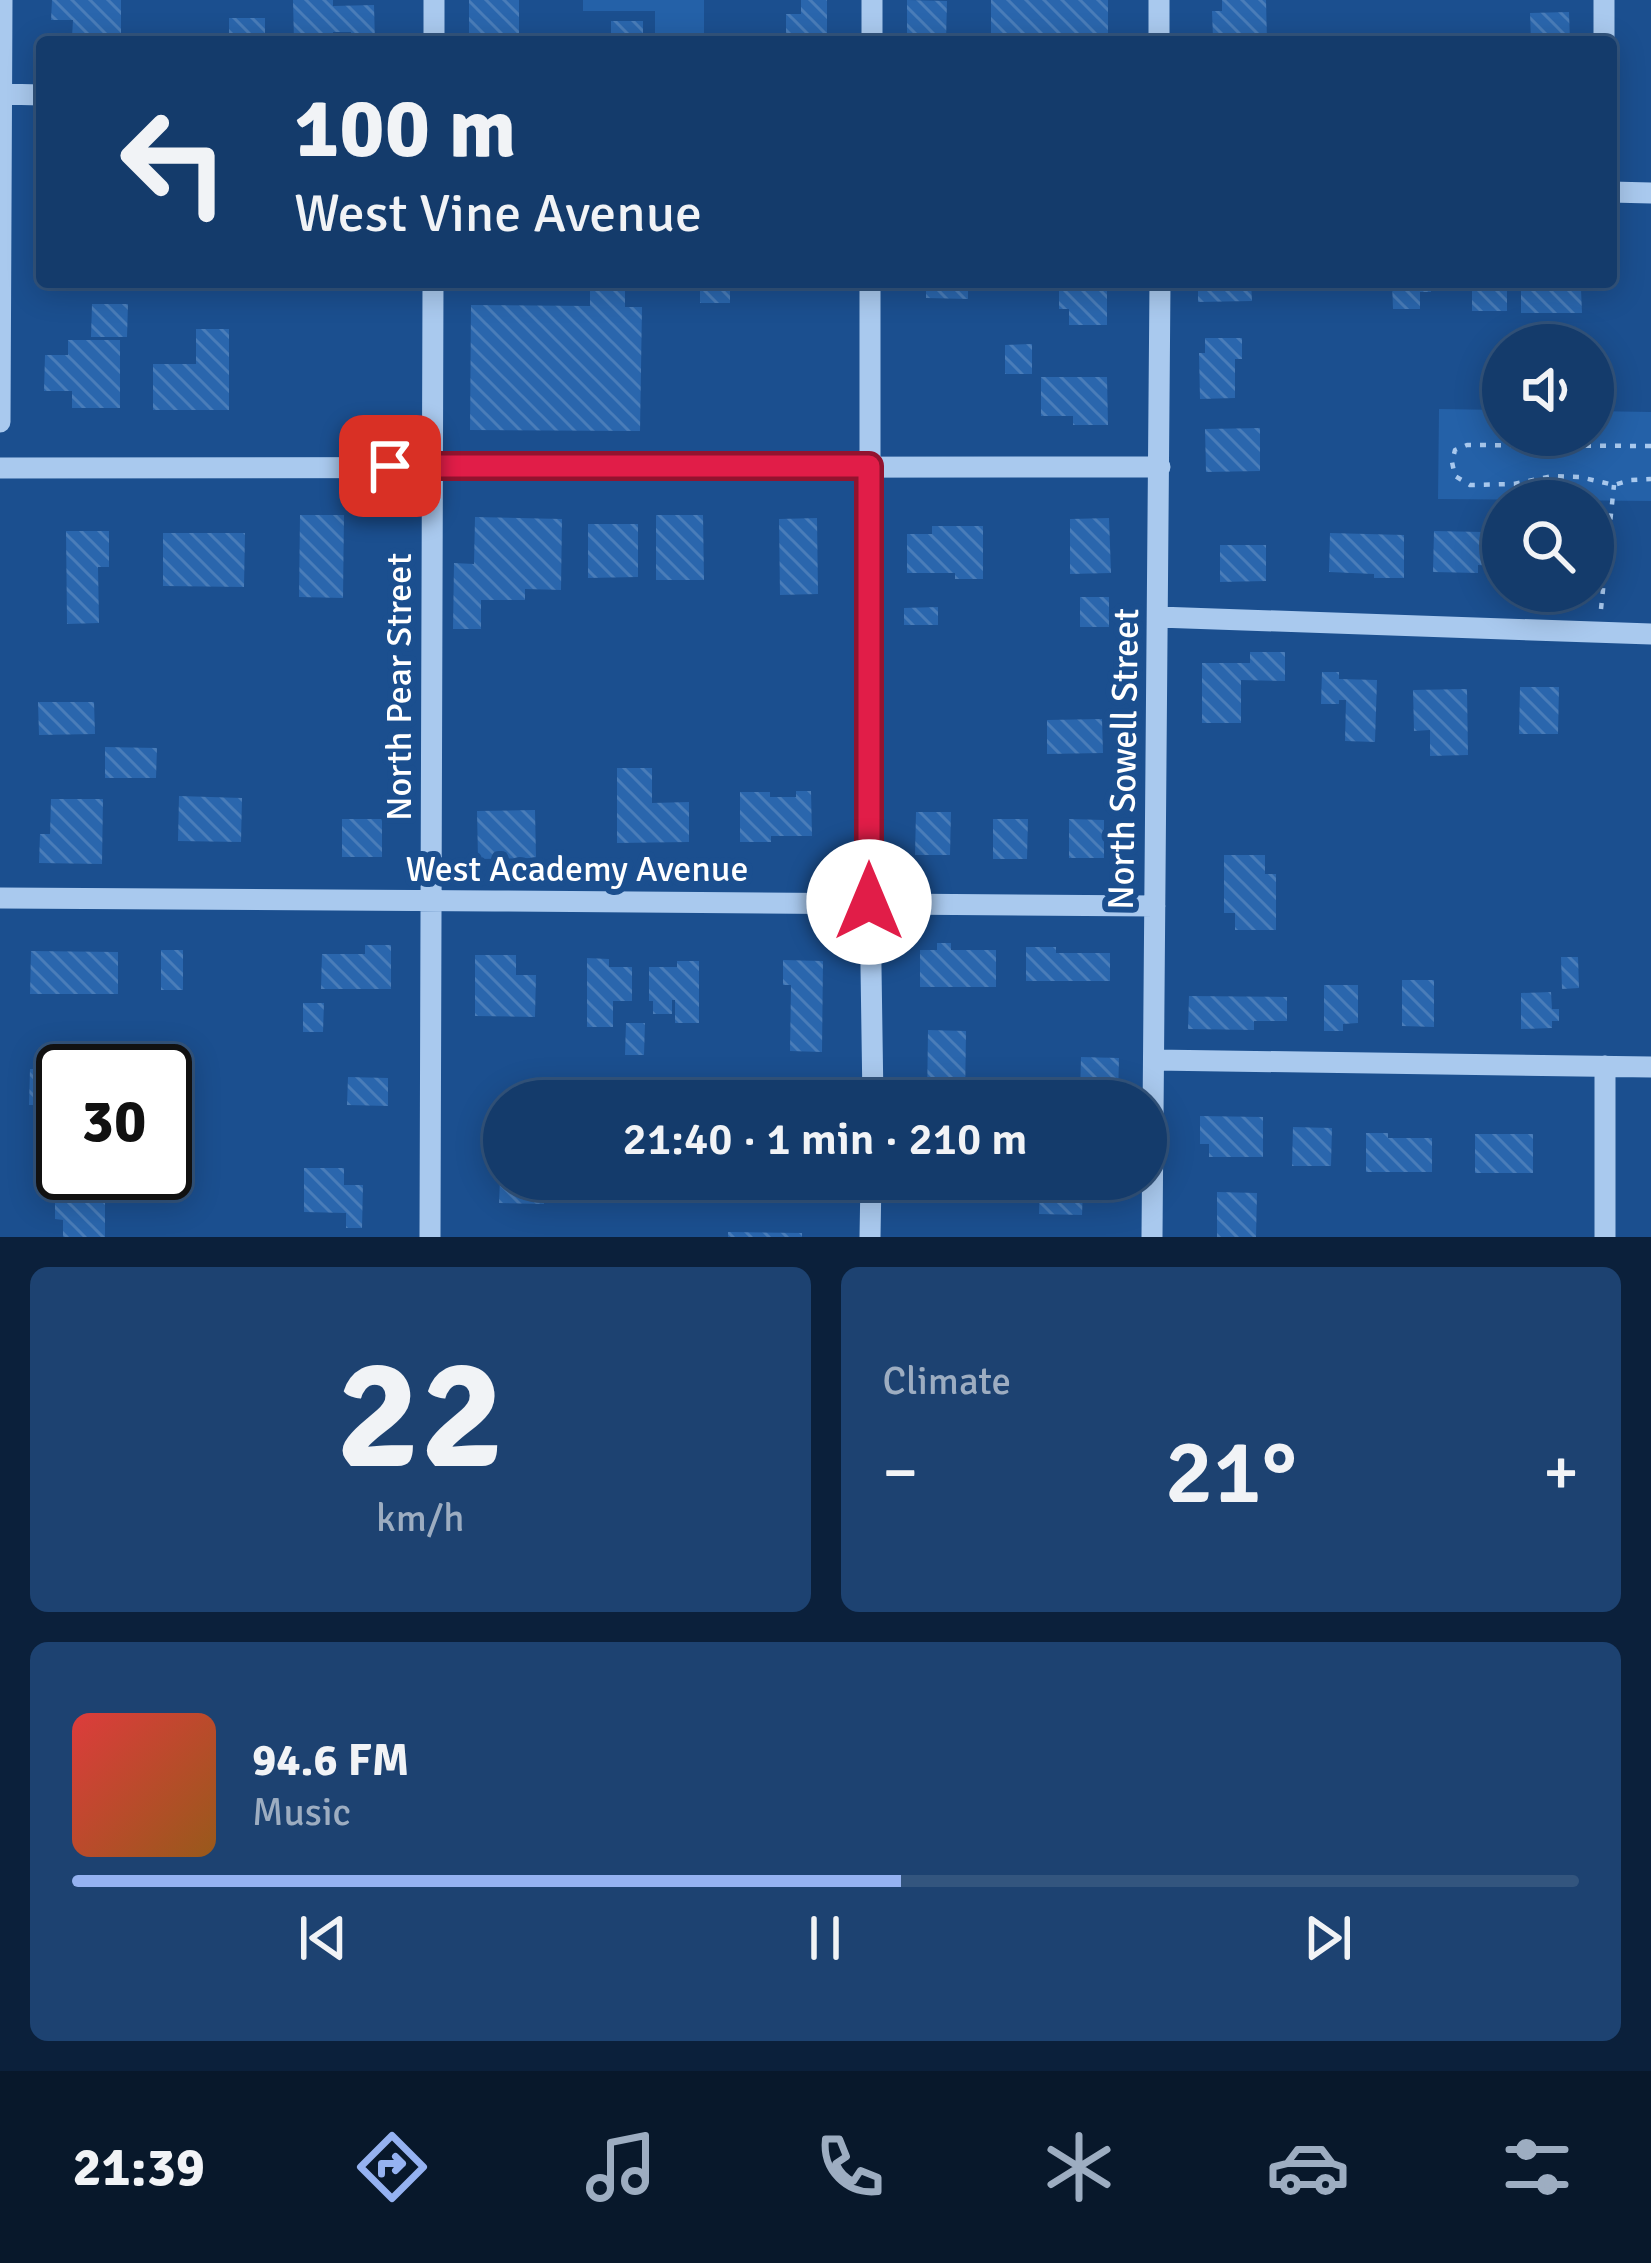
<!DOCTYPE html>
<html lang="en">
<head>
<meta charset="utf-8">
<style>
  body { margin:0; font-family:Signika,sans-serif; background:#1d4271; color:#f1f3f6; height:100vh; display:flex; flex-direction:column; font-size:45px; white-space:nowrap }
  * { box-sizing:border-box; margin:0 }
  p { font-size:39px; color:#9dadc1 }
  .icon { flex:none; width:66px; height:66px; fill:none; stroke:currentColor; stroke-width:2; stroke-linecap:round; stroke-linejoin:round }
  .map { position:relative; height:1237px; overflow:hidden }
  .sheet { display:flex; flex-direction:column; gap:30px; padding:30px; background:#0b203b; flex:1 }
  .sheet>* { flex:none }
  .guide { position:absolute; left:36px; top:36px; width:1581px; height:252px; border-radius:12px; box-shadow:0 6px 30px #0003,0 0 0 3px #33557e; background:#143b6b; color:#f1f3f6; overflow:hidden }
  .buttons { position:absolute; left:1482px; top:324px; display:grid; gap:24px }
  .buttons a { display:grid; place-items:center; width:132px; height:132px; border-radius:50%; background:#143b6b; box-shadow:0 6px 30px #0003,0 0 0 3px #33557e; font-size:60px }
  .speed { position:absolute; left:36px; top:1044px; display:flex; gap:24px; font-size:60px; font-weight:700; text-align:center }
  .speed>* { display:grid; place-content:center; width:156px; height:156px; border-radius:50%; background:#143b6b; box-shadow:0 6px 30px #0003,0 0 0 3px #33557e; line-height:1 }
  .speed .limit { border:6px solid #111; border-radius:18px; background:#fff; color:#111 }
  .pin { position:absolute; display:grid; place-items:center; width:102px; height:102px; color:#fff; margin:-51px; border-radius:24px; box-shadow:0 6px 18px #0006 }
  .me { position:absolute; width:132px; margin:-66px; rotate:0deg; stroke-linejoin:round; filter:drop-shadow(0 0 9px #0008) }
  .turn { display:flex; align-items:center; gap:42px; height:252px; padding:0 60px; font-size:54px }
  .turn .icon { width:156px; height:156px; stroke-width:2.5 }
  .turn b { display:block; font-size:84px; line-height:102px }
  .big { font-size:90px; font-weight:600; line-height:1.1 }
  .sheet .card { flex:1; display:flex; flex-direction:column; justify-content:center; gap:18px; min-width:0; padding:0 42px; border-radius:18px; background:#1d4271 }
  .sheet .dial { align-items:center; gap:0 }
  .dial b { font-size:156px; line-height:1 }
  .song { display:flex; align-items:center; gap:36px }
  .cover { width:144px; height:144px; border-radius:18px; background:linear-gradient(135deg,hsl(0 70% 55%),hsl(30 70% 35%)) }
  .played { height:12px; border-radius:6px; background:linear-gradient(90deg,#95b2f1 55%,#33557e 55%) }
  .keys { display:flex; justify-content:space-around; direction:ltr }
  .heat { display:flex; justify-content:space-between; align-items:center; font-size:66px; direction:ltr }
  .sheet .tiles { flex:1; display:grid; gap:30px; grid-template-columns:1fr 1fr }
  .card:last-child { grid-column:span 2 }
  .trip { position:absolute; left:483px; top:1080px; width:684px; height:120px; border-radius:60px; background:#143b6b; box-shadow:0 6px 30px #0003,0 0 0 3px #33557e; font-weight:600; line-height:120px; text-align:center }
  .dock { display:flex; height:192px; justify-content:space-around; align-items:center; background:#08182b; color:#9dadc1 }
  .dock .icon { width:84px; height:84px }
  .dock .selected { color:#95b2f1 }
  .dock b { font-size:54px; color:#f1f3f6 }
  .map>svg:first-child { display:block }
</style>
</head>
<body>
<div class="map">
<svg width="1651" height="1237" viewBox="0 0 1651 1237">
  <defs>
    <pattern id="building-back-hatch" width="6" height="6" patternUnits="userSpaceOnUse" patternTransform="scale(3)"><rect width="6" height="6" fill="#2a66ad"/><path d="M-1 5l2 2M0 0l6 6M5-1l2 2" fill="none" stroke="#4a7db9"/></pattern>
  </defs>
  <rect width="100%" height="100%" fill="#1b4f8f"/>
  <path fill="#2461a8" d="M583,0H704V42H655V11H583Z
    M1439,409L1503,410V435H1593V411L1651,412V501L1438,499Z"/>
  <path fill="url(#building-back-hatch)" d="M52,0H121V38L72,37L73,20H51Z
    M293,0H333V6L374,5L375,42H351V32H333L334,42H294Z
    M469,0H519V42H469Z
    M801,0H827V42H786V14H801Z
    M907,0L947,1L946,42H907Z
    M991,0H1108V42H991Z
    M1222,0H1266L1267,42H1223V38H1213L1212,11H1222Z
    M1569,12L1570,42H1531L1530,13Z
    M229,18H265V42H229Z
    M611,21H643V42H611Z
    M35,139H42V201H35Z
    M590,282H625V307H642L640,431L470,430L471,305L590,306Z
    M700,282H730V303H700Z
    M926,282H968V299L926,298Z
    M1198,282H1251L1252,301L1198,302Z
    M1333,282H1374L1375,291H1333Z
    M1392,282H1431V292H1420V309H1393Z
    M1472,282H1507V311H1472Z
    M1521,282H1569V290L1581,289L1582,313H1521Z
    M1059,285H1107V325H1069V309H1059Z
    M92,304H128L127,337H91Z
    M196,329H229V410H153V364H196Z
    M1205,338H1242V359H1235V398L1200,399L1199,353H1205Z
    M68,340H120V408H72V391H44L45,355H68Z
    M1032,344V374H1005V345Z
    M1041,377H1107L1108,425H1073V416H1041Z
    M1260,428V471L1206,472L1205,429Z
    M300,515H344L343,598L299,597Z
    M656,515H703L704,580H656Z
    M475,517L562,519L561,590L525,589V600H481V629H453L454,563L474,564Z
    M817,518L818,594L780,595L779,519Z
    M1109,518L1111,573L1070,574V519Z
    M588,524H638V577L588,578Z
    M932,526H983V579H955V573H907V534H932Z
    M66,531H109V567H98L99,623L67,624Z
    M1434,531L1483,532V538L1495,539V566L1478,565V573L1433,572Z
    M163,533H245L244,587L163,586Z
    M1330,533L1404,535V578H1374V574L1329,572Z
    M1220,545H1266V581L1220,582Z
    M1080,597H1109V627H1080Z
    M938,607V625H904V608Z
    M1250,652H1285V681L1241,680V723H1202V663H1250Z
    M1322,672H1339V679L1377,680L1375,742L1345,741L1346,700H1339V704H1321Z
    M1520,687H1559L1558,734H1519Z
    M1467,689L1468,755L1430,756V730L1414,731L1413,690Z
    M38,702H94L95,734L39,735Z
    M1102,719L1103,753L1047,754V720Z
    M105,747L157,748L156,778H105Z
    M617,768H652V803L689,802V842L617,843Z
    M796,791H811L812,836H771V842H740V792H770V797H796Z
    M179,796L242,798L241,842L178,841Z
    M51,799H103L102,864L39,863L40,834H50Z
    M535,810L536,858L478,859L477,811Z
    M916,812H951L950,855H915Z
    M342,819H382V857H342Z
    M993,819H1028L1027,859H993Z
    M1069,819L1104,820V858H1069Z
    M1224,855H1265V874H1276V930H1235V913H1224Z
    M937,943H951V950H996V987H920V950H937Z
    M365,945H391V989H321L322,954H365Z
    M1026,947H1056V953H1110V981H1026Z
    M161,950H183V990H161Z
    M31,951L118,952V994H30Z
    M475,955H516V975H536L535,1017L475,1016Z
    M1561,957H1578L1579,988L1562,989Z
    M587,958L609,959V967H632V1001H613V1027H587Z
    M783,960L823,961L822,1052L790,1051L791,985H783Z
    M677,961H699V1023H675V1000H672V1014H653V1001H649V967H677Z
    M1402,980H1434V1027L1402,1026Z
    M1324,985H1358V1023L1343,1024V1031H1324Z
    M1551,992L1552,1009H1559V1021H1552V1028L1521,1029V993Z
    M1189,996L1287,997V1021H1254V1030L1188,1029Z
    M303,1003H324L323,1032H303Z
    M626,1023H645L644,1055H625Z
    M928,1030L966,1031L965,1101H927Z
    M1081,1057L1119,1058L1118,1096L1080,1095Z
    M30,1069H63V1105H29Z
    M348,1077L388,1078V1106L347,1105Z
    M1200,1116L1263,1117V1157H1209V1144H1200Z
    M1293,1127L1332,1128L1331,1166H1292Z
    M1366,1133H1388V1138H1432V1172H1366Z
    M1475,1134H1533V1173H1475Z
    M304,1168H344V1185H363L362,1228H346V1213L304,1212Z
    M84,1173H131V1180H105V1237H63V1220L55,1219V1191H84Z
    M500,1179H545L544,1204L499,1203Z
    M760,1179H821V1186L760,1185Z
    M1040,1179H1090V1188H1083L1082,1215L1039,1214Z
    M1217,1192L1257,1193L1256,1237H1217Z
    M728,1232L802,1233V1237H728Z"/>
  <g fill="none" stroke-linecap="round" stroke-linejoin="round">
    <path stroke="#a9c9ee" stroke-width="4.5" stroke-dasharray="6 9" stroke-linecap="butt" d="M1651,446L1467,445L1455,450L1452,462L1455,476L1470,485L1514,484L1552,476L1580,477L1614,485L1631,480L1651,479
      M1601,609L1614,485"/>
    <path stroke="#a9c9ee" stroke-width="21" d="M872,0V42
      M434,42V0
      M1159,42V0
      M1604,42V0
      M0,94L42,95
      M1611,192L1651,193
      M870,282V901L873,1101
      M0,422L2,0
      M0,468L1160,467
      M1158,617L1651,634
      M0,898C385,902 770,900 1155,906
      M1155,1060L1651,1067
      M1605,1066V1237
      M430,1237L433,282
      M870,1237L871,1179
      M1152,1237L1160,282"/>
  </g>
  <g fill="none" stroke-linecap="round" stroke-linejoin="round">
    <g stroke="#92132f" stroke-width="30">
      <path id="route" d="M390,466H869V902"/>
    </g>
    <use href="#route" stroke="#e11d48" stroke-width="21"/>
  </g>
  <g text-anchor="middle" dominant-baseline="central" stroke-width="12" stroke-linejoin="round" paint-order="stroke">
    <g font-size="36" fill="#fff" stroke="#1b4f8f">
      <text transform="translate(399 687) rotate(-90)">North Pear Street</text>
      <text transform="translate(1124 759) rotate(-89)">North Sowell Street</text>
      <text x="577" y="869">West Academy Avenue</text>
    </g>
  </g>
</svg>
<div class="buttons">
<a><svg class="icon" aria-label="sound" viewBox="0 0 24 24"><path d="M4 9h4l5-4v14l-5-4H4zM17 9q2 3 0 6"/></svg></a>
<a><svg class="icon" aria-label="search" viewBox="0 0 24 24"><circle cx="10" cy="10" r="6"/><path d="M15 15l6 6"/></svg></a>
</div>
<div class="speed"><div class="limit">30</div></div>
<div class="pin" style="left:390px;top:466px;background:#d93025"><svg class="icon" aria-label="arrive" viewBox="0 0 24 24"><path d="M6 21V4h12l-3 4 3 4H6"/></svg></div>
<svg class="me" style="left:869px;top:902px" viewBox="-20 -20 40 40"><circle r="19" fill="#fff"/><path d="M0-13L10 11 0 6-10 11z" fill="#e11d48"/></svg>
<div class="trip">21:40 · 1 min · 210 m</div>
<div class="guide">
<div class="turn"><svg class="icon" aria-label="left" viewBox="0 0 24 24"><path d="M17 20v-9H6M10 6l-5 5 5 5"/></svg><div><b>100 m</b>West Vine Avenue</div></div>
</div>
</div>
<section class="sheet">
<div class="tiles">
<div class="card dial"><b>22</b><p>km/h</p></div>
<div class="card"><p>Climate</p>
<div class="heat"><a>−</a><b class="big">21°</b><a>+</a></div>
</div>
<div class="card">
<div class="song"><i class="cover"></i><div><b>94.6 FM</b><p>Music</p></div></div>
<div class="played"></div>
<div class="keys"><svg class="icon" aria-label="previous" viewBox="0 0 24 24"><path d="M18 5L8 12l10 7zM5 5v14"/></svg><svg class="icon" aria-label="pause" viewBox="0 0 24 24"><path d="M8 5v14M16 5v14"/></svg><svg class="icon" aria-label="next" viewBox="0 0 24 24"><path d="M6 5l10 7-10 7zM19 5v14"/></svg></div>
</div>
</div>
</section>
<nav class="dock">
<b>21:39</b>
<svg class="icon selected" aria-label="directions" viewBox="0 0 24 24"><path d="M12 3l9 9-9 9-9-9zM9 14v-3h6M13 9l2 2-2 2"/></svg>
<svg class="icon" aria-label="music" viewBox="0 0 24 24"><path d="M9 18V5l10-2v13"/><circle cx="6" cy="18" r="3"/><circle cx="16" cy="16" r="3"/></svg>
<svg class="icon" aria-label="phone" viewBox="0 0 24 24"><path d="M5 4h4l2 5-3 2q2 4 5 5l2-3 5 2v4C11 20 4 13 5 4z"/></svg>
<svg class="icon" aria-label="climate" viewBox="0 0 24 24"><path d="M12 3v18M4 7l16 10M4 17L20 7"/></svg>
<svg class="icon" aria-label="car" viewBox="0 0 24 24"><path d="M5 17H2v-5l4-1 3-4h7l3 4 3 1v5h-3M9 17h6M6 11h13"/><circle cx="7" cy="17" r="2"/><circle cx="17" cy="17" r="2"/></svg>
<svg class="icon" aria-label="filters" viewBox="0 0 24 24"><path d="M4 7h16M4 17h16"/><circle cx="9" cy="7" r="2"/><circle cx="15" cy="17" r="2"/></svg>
</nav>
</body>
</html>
